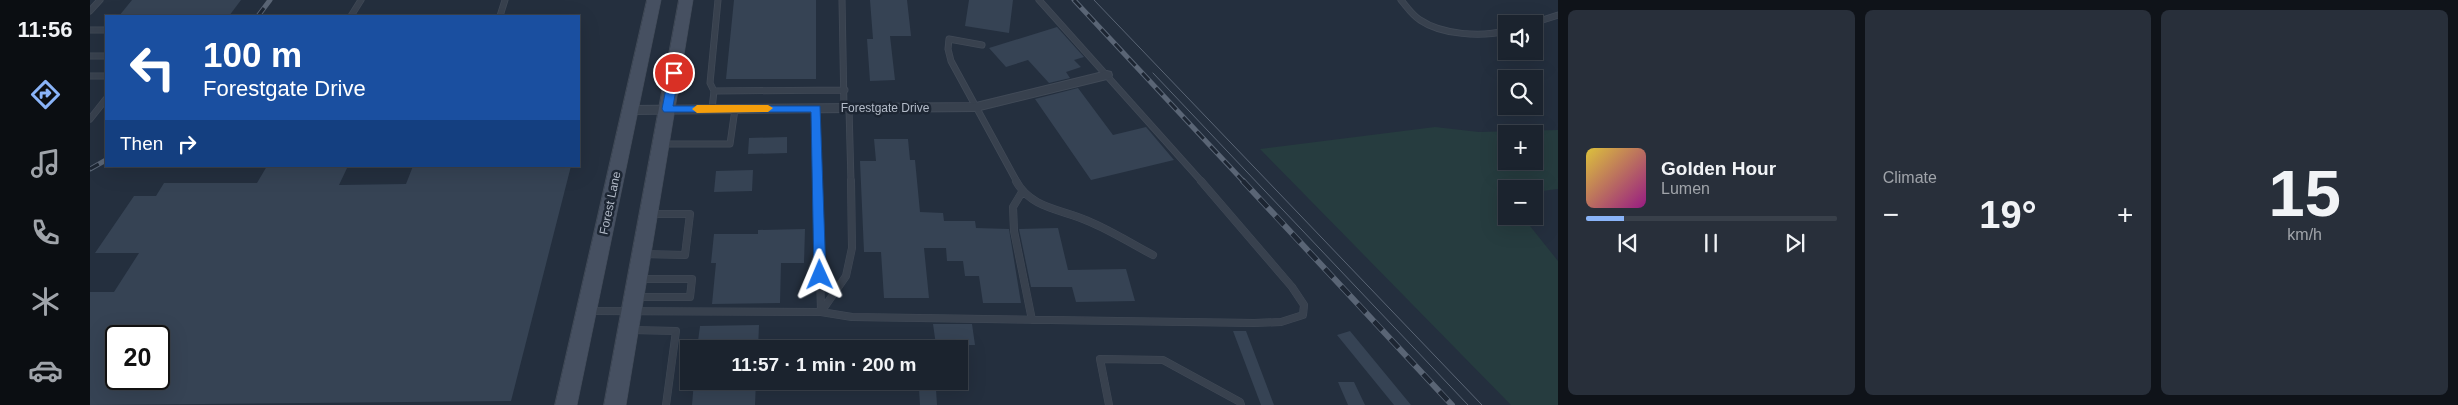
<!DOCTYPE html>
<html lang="en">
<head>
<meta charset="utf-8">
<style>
  body { margin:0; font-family:Helvetica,sans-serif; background:#282f3a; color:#f1f3f6; height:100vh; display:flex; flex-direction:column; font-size:19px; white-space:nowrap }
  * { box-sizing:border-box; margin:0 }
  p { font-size:16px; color:#a0a4aa }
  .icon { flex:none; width:28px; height:28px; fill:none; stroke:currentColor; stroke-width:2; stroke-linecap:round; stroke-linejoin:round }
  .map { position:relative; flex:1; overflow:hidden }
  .sheet { display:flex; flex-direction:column; gap:10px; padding:10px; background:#0f1319; width:900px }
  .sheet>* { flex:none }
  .hud { position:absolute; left:15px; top:15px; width:475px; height:152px; border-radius:0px; box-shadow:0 5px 20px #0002,0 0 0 1px #39404a; background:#1a4fa0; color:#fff; overflow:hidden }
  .buttons { position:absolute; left:1408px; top:15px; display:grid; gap:10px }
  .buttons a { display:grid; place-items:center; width:45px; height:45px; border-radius:0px; background:#1b232e; box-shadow:0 5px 20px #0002,0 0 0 1px #39404a; font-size:25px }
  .speed { position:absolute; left:15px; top:325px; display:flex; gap:10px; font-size:25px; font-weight:700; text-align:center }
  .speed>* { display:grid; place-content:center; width:65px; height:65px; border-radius:50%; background:#1b232e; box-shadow:0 5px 20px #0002,0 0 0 1px #39404a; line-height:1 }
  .speed .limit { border:2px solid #111; border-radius:8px; background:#fff; color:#111 }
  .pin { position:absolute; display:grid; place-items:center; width:42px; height:42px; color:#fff; margin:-21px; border:2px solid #fff; border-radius:50%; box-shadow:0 1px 5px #0007 }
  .me { position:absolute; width:55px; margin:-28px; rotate:359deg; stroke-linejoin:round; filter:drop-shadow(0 0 4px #0008) }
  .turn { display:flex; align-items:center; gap:18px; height:105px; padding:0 15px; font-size:22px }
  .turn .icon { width:65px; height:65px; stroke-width:2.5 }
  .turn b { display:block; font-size:35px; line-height:42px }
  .then { display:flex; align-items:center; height:48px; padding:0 15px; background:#0003; gap:10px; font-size:19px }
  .big { font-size:38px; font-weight:700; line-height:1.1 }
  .sheet .card { flex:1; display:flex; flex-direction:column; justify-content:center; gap:8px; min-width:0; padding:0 18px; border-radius:8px; background:#282f3a }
  .sheet .dial { align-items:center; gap:0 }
  .dial b { font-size:65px; line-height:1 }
  .song { display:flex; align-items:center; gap:15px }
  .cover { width:60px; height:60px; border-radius:8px; background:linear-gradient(135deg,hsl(50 70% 55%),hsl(310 70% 35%)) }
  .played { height:5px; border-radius:2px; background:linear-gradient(90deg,#8ab4f8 15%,#39404a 15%) }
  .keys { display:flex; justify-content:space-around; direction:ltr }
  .heat { display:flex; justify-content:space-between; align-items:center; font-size:28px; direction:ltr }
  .sheet .tiles { flex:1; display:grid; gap:10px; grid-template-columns:repeat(3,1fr) }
  .trip { position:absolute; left:590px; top:340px; width:288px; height:50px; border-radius:0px; background:#1b232e; box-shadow:0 5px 20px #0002,0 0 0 1px #39404a; font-weight:700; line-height:50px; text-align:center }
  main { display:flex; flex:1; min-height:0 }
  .menu { display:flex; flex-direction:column; width:90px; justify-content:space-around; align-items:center; background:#0b0e12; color:#a0a4aa }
  .menu .icon { width:35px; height:35px }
  .menu .active { color:#8ab4f8 }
  .menu b { font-size:22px; color:#f1f3f6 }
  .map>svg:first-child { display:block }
</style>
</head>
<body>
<main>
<nav class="menu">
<b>11:56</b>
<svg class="icon active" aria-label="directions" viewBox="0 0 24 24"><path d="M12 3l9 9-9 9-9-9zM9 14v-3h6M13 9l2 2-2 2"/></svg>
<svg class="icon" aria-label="music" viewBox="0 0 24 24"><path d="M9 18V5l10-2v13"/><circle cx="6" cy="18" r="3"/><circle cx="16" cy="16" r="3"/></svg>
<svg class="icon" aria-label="phone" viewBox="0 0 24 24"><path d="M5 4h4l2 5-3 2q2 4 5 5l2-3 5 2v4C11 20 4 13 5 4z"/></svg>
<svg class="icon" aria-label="climate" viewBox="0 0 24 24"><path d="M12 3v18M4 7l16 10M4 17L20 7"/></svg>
<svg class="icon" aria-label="car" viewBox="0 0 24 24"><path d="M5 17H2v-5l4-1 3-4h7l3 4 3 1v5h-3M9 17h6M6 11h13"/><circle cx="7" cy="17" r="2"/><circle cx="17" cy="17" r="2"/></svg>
</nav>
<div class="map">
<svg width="1468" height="405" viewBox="0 0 1468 405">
  <rect width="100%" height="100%" fill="#242f3e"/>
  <path fill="#263c3f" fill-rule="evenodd" d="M1345,127L1389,132L1468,130V189L1444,192V189H1416V216H1432L1468,261V405H1421L1170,149ZM1416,134H1444V161H1416Z"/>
  <path fill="#364354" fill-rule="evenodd" d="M42,0H151L139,16H29Z
    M644,0H726V79H636Z
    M780,0H817L821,36H800L805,80L780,81L777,39H783Z
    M879,0H923L919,33L875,26Z
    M967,27L994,57L984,60L991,67L976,72L980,78L959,83L938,60L916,67L899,48Z
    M988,88L1023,135L1056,127L1084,160L1001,180L945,99Z
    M697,137V153L658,154L659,138Z
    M784,139H818L820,160H825L830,212L853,213L854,221H885L886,228L919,229L931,303H893L889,276H875L873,261H857L856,248H834L839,298H794L791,252H774L770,161H786Z
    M177,166H258L249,185L316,184L323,166H481L421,401L0,405V292H24L49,253H5L44,196H66L74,183H167ZM26,336H69V379H26Z
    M663,170L662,191L624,192L626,171Z
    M968,228L978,270L1036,269L1045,301L986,302L982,287H941L929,229Z
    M715,229L714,263H691L690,303L622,304L626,263H621L624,234H668V230Z
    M843,324H882L885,345H846Z
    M669,325L668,349H607L610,326Z
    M1143,331H1156L1184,405H1171Z
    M1260,331L1321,405H1304L1247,335Z
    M604,381H666L665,405H602Z
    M1248,382H1264L1275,405H1258Z
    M829,389H846L847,405H830Z"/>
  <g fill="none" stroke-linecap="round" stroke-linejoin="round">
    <g stroke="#414a57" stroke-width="7">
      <path id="lane-far1" d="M752,0L754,108
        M949,0L1112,182
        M1311,0C1317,7 1322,15 1330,20C1352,35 1391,37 1416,31
        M0,11L10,0
        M261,16L271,0
        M410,16L415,0
        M1440,24L1468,15
        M0,30H16
        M892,45L859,39L858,49L861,61L927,182
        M0,56H16
        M0,76H16
        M624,91L755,90
        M726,108L728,182
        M759,108L761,182
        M622,109L624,91L620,83L628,0
        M0,119L16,99
        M572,144H640L645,109"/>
    </g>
    <g stroke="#414a57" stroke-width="8">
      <path id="lane" d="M761,181L762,248L756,276L731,312L762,317L1164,323L1191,322L1213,315L1214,305L1202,287L1111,181
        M926,181C941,209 972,209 998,221C1020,230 1042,244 1063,255
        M932,192L923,207L924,231L942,320
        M553,254L595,255L600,214H561
        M547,297H600L602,279H551
        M500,311L731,312L728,181
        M542,330L586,331L576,405
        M1019,405L1010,359L1073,360L1150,402L1151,405"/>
    </g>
    <g stroke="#414a57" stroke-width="2">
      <path id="street" d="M1017,71L1021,72L1022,75L1021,78L886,111L540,114L534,110L540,106L886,103Z"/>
    </g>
    <g stroke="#414a57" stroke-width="1">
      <path id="secondary" d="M557,0H571L487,405H465Z
        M589,0H603L536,405H514Z"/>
    </g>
    <use href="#lane-far1" stroke="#38414e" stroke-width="5.5"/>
    <use href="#lane" stroke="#38414e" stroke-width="7"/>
    <use href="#street" fill="#38414e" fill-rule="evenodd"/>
    <use href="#secondary" fill="#465061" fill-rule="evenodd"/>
    <path stroke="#5a6575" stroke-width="1" d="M1004,0L1392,405
      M1063,73L1378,405"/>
    <g stroke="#5a6575" stroke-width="5">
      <path id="rail-far1" d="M984,0L1154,182
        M168,16L180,0
        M0,169L16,160"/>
    </g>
    <g stroke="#5a6575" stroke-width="6">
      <path id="rail" d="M1153,181L1362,405"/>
    </g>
    <use href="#rail-far1" stroke="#1d2633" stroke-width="3" stroke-dasharray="10" stroke-linecap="butt"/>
    <use href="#rail" stroke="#1d2633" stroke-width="4.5" stroke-dasharray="12" stroke-linecap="butt"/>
  </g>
  <path fill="#1a73e8" stroke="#114b97" d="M584,70L589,73L583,106H730L736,275L734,278L730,280L724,275L721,112H574L572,109L579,73Z"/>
  <path fill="#f59e0b" d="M607,105H678L683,108L678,112L607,113L602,109Z"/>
  <g text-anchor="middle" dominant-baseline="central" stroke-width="5" stroke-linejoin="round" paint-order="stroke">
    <g font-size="12" fill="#b4bcc9" stroke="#1d2633">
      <text x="795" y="108">Forestgate Drive</text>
      <text transform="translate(520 203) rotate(-78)">Forest Lane</text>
    </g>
  </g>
</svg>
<div class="buttons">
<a><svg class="icon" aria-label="sound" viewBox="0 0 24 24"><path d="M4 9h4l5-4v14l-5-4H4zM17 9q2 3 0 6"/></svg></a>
<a><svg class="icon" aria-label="search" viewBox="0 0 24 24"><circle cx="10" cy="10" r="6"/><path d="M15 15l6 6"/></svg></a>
<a>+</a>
<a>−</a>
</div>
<div class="speed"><div class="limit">20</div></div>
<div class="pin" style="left:584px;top:73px;background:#d93025"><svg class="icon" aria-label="arrive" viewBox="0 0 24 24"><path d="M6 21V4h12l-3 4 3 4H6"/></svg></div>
<svg class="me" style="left:730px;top:275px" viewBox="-20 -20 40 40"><path d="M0-17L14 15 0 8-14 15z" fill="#1a73e8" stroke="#fff" stroke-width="4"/></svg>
<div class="trip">11:57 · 1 min · 200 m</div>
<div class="hud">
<div class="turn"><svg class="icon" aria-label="left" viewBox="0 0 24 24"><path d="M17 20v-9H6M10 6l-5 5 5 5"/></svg><div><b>100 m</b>Forestgate Drive</div></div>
<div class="then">Then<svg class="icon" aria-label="right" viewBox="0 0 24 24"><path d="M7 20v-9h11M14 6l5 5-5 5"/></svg></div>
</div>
</div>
<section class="sheet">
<div class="tiles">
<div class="card">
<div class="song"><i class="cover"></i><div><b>Golden Hour</b><p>Lumen</p></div></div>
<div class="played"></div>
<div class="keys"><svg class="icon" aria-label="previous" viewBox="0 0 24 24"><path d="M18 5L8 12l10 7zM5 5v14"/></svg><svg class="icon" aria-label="pause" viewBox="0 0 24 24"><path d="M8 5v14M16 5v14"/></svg><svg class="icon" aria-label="next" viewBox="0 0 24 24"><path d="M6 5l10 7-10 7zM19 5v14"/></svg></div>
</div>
<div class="card"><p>Climate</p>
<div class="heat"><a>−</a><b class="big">19°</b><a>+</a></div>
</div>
<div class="card dial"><b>15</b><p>km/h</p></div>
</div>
</section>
</main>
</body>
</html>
